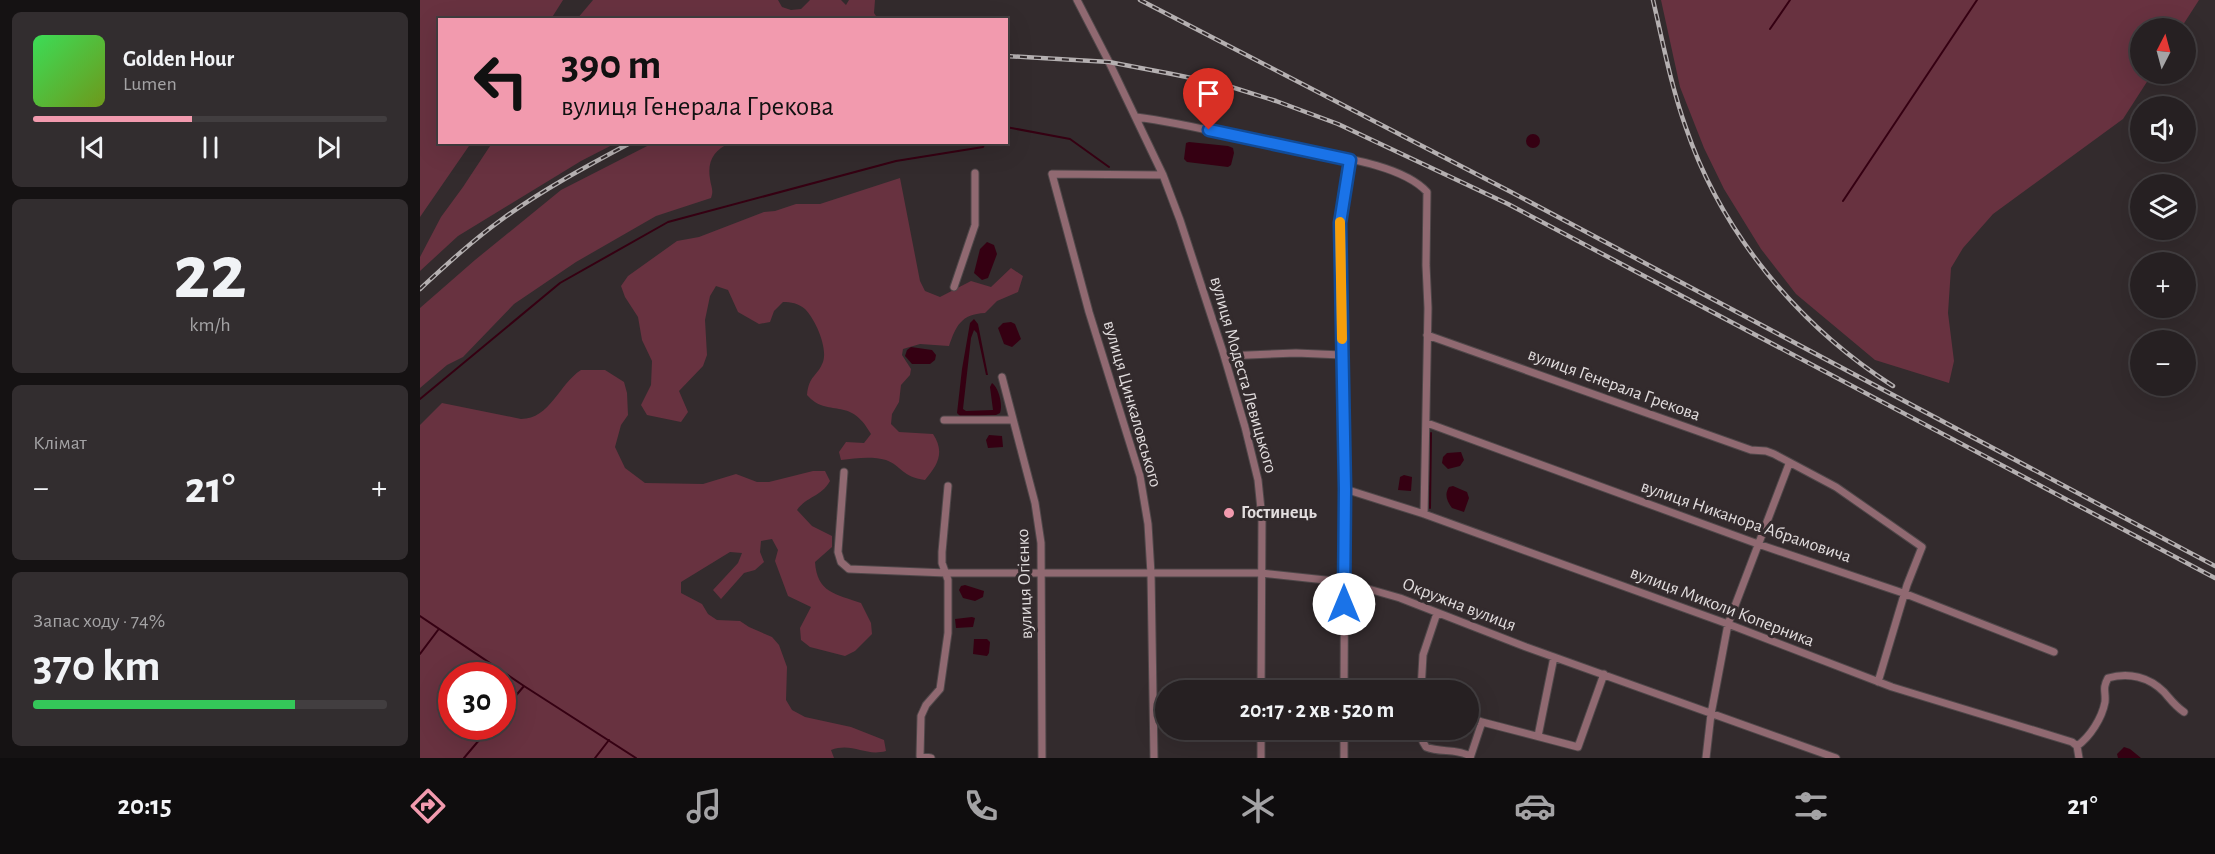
<!DOCTYPE html>
<html lang="uk">
<head>
<meta charset="utf-8">
<style>
  body { margin:0; font-family:"Alegreya Sans",sans-serif; background:#322d2f; color:#f1f3f6; height:100vh; display:flex; flex-direction:column; font-size:22px; white-space:nowrap }
  * { box-sizing:border-box; margin:0 }
  p { font-size:20px; color:#a4a3a5 }
  .icon { flex:none; width:33px; height:33px; fill:none; stroke:currentColor; stroke-width:2; stroke-linecap:round; stroke-linejoin:round }
  .map { position:relative; flex:1; overflow:hidden }
  .sheet { display:flex; flex-direction:column; gap:12px; padding:12px; background:#151213; width:420px }
  .sheet>* { flex:none }
  .top-card { position:absolute; left:18px; top:18px; width:570px; height:126px; border-radius:0px; box-shadow:0 6px 24px #0002,0 0 0 2px #423e40; background:#f29aae; color:#111; overflow:hidden }
  .needle { width:39px; rotate:6deg }
  .buttons { position:absolute; left:1710px; top:18px; display:grid; gap:12px }
  .buttons a { display:grid; place-items:center; width:66px; height:66px; border-radius:50%; background:#262022; box-shadow:0 6px 24px #0002,0 0 0 2px #423e40; font-size:30px }
  .speed { position:absolute; left:18px; top:662px; display:flex; gap:12px; font-size:30px; font-weight:700; text-align:center }
  .speed>* { display:grid; place-content:center; width:78px; height:78px; border-radius:50%; background:#262022; box-shadow:0 6px 24px #0002,0 0 0 2px #423e40; line-height:1 }
  .speed .limit { border:9px solid #d22; background:#fff; color:#111 }
  .pin { position:absolute; display:grid; place-items:center; width:51px; height:51px; color:#fff; margin:-62px -26px; border-radius:50% 50% 50% 0; rotate:-45deg; box-shadow:0 0 6px #0007 }
  .pin .icon { rotate:45deg }
  .me { position:absolute; width:66px; margin:-33px; rotate:0deg; stroke-linejoin:round; filter:drop-shadow(0 0 4px #0008) }
  .turn { display:flex; align-items:center; gap:21px; height:126px; padding:0 24px; font-size:27px }
  .turn .icon { width:78px; height:78px; stroke-width:2.5 }
  .turn b { display:block; font-size:42px; line-height:51px }
  .big { font-size:45px; font-weight:700; line-height:1.1 }
  .sheet .widget { flex:1; display:flex; flex-direction:column; justify-content:center; gap:9px; min-width:0; padding:0 21px; border-radius:9px; background:#322d2f }
  .sheet .dial { align-items:center; gap:0 }
  .dial b { font-size:78px; line-height:1 }
  .song { display:flex; align-items:center; gap:18px }
  .cover { width:72px; height:72px; border-radius:9px; background:linear-gradient(135deg,hsl(130 70% 55%),hsl(80 70% 35%)) }
  .played { height:6px; border-radius:3px; background:linear-gradient(90deg,#f29aae 45%,#423e40 45%) }
  .keys { display:flex; justify-content:space-around; direction:ltr }
  .heat { display:flex; justify-content:space-between; align-items:center; font-size:33px; direction:ltr }
  .charge { height:9px; border-radius:4px; background:linear-gradient(90deg,#34c759 74%,#423e40 0) }
  .trip { position:absolute; left:735px; top:680px; width:324px; height:60px; border-radius:30px; background:#262022; box-shadow:0 6px 24px #0002,0 0 0 2px #423e40; font-weight:700; line-height:60px; text-align:center }
  .tab-bar { display:flex; height:96px; justify-content:space-around; align-items:center; background:#0f0d0e; color:#a4a3a5 }
  .tab-bar .icon { width:42px; height:42px }
  .tab-bar .active { color:#f29aae }
  .tab-bar b { font-size:27px; color:#f1f3f6 }
  main { display:flex; flex:1; min-height:0 }
  .map>svg:first-child { display:block }
</style>
</head>
<body>
<main>
<section class="sheet">
<div class="widget">
<div class="song"><i class="cover"></i><div><b>Golden Hour</b><p>Lumen</p></div></div>
<div class="played"></div>
<div class="keys"><svg class="icon" aria-label="previous" viewBox="0 0 24 24"><path d="M18 5L8 12l10 7zM5 5v14"/></svg><svg class="icon" aria-label="pause" viewBox="0 0 24 24"><path d="M8 5v14M16 5v14"/></svg><svg class="icon" aria-label="next" viewBox="0 0 24 24"><path d="M6 5l10 7-10 7zM19 5v14"/></svg></div>
</div>
<div class="widget dial"><b>22</b><p>km/h</p></div>
<div class="widget"><p>Клімат</p>
<div class="heat"><a>−</a><b class="big">21°</b><a>+</a></div>
</div>
<div class="widget"><p>Запас ходу · 74%</p><b class="big">370 km</b><div class="charge"></div></div>
</section>
<div class="map">
<svg width="1795" height="758" viewBox="0 0 1795 758">
  <rect width="100%" height="100%" fill="#332b2d"/>
  <path fill="#683240" fill-rule="evenodd" d="M0,0H143L131,19L20,20V142L51,143L0,217Z
    M173,0H358L362,7L371,10L381,9L390,0H421L426,5L429,0H455L454,13L458,19H157Z
    M1241,0H1779L1761,28H1720V74H1732L1703,119L1573,214L1543,248L1531,268L1528,313L1534,361L1529,383L1455,360L1376,294L1341,249L1304,189L1284,148L1260,87Z
    M235,142L310,143C294,150 287,161 290,179C291,187 294,190 291,198L236,216L156,262L94,304L43,357L27,365L0,388V308L55,260L141,190Z
    M72,143H196L161,161L38,236L0,271V257L21,217L43,187Z
    M480,178L500,281L505,291L520,297L551,281L571,287L591,268L603,276L598,292L577,301L565,313C541,314 536,326 529,346L500,344L483,349L482,355L491,369L490,375L481,385L479,402L472,414L471,424L479,432L513,434C525,452 518,465 505,480C482,477 482,466 466,460C452,456 436,458 421,460L419,452L426,442L444,443L451,434C430,395 408,419 387,395C389,375 397,377 403,362C408,347 395,319 385,309C378,303 371,302 363,302L354,311L350,322L339,324L318,312L308,290L296,286L290,296L285,320L287,355L283,366L259,391L268,412L261,422L227,415L221,405L231,385L232,361L222,340L218,317L205,297L201,286L208,276L257,241L279,237L344,212L355,211L376,204H400Z
    M161,370H185L204,382L207,393L208,415L201,425L195,447L205,468L225,483L283,484L316,474L337,482H349L393,471H405L410,481C401,497 387,496 377,510L392,526L412,536V547L395,562C397,593 416,594 441,603L451,623L452,634L435,651L425,656L390,647L381,640L380,628L391,607L368,596L355,561L358,550L352,539L341,541L340,552L344,562L335,570L324,573L301,599L293,590L318,563L322,553L310,552L261,582V593L282,604L288,614L297,620L320,621L329,627L352,637L359,645L367,667L366,700L372,710L385,717L431,727L464,740L466,751C445,757 433,742 411,750L414,758H0V425L22,403L101,419C130,419 139,384 161,370ZM32,675H82V726H32Z"/>
  <path fill="#350012" d="M1106 141a7 7 0 1 1 14 0a7 7 0 1 1-14 0Z
    M769,142L808,146L813,148L814,153L811,165L808,167L767,162L764,159L766,143Z
    M567,242L574,245L577,254L568,278L562,280L554,273L560,249Z
    M554,319L558,324L568,375H566L557,333L554,330L551,338L543,409L546,411L573,410L570,387L572,383C579,388 583,405 580,413L576,415L541,417L537,413L542,369L550,323Z
    M591,322L595,324L601,339L592,347L584,344L578,328L583,323Z
    M491,347L512,350L516,355L515,360L510,364H492L485,356L487,350Z
    M569,435L582,436L583,447L568,448L566,440Z
    M1041,452L1044,460L1040,466L1028,469L1022,463L1023,457L1027,453Z
    M984,475L992,477L991,491L978,490L980,477Z
    M1033,486L1047,492L1049,498L1044,512L1032,508C1027,501 1024,495 1029,487Z
    M545,585L564,591L563,597L555,601L543,598L539,590L541,586Z
    M552,617L555,618L553,627L536,628L535,619Z
    M554,639H567L570,642L569,653L567,656L553,654Z
    M1704,747L1710,749L1721,758H1698L1697,754Z"/>
  <g fill="none" stroke-linecap="round" stroke-linejoin="round">
    <path stroke="#350012" stroke-width="2" d="M1350,29L1370,0
      M586,127L650,139L689,167
      M1423,201L1557,0
      M0,399L140,283L248,222L476,161L563,147L565,142
      M1010,508L1011,433
      M0,616L104,686L216,758
      M0,654L18,630
      M82,712L104,686
      M44,758L71,726
      M175,758L189,740"/>
    <g stroke="#4f4749" stroke-width="9">
      <path id="minor" d="M657,0L689,62L743,175L760,220L803,352L825,427L838,480L842,519L841,690
        M716,117C764,123 812,136 860,146C900,155 979,161 1007,192L1006,265L1008,308L1004,514
        M534,287L555,225V173
        M1007,335L1331,450L1346,451L1354,454L1416,487L1502,547L1487,585L1458,682
        M805,356L876,353L922,355
        M582,377L615,503L621,543L622,758
        M524,420H592
        M1007,423L1338,544L1486,594L1634,652
        M424,472L418,552L421,562L429,569L526,573H841L924,582L980,598L1106,647L1416,758
        M925,489L1004,514L1308,624L1472,687L1652,742L1657,746L1659,758
        M924,690L925,489L920,223L930,160
        M1001,690L1003,655L1017,613
        M1048,717L1062,722L1050,758
        M1062,722L1158,747L1184,674
        M841,729V758
        M1002,729L1003,742L1006,747C1020,753 1036,748 1050,756
        M1118,736L1134,657
        M1657,746C1670,737 1682,718 1685,702C1686,691 1682,689 1688,678C1709,672 1729,677 1744,692C1751,700 1755,706 1764,712
        M511,758L500,756L501,716L506,705L520,689L528,633V580L522,563V552L528,486
        M734,758L731,574L728,524L720,476L669,312L632,174L743,175
        M924,758V729
        M1286,758L1291,714L1308,624L1369,464"/>
    </g>
    <use href="#minor" stroke="#906971" stroke-width="7"/>
    <g stroke="#b5b0b1" stroke-width="4.5">
      <path id="rail" d="M720,0L1091,192L1795,566
        M1233,0C1243,43 1251,86 1266,128C1302,234 1379,326 1473,386
        M586,56L689,62L752,74L805,85L856,101L918,124L1088,204L1795,578
        M0,289C26,265 52,241 81,220C122,190 167,166 212,142"/>
    </g>
    <use href="#rail" stroke="#332b2d" stroke-width="2" stroke-dasharray="7" stroke-linecap="butt"/>
  </g>
  <g fill="none" stroke-linecap="round" stroke-linejoin="round">
    <g stroke="#114b97" stroke-width="15">
      <path id="route" d="M789,130L930,160L920,223L925,489L924,604"/>
    </g>
    <use href="#route" stroke="#1a73e8" stroke-width="10"/>
    <path stroke="#f59e0b" stroke-width="10" d="M920,222L922,339"/>
  </g>
  <circle fill="#f29aae" stroke="#332b2d" stroke-width="2" cx="809" cy="513" r="6"/>
  <g text-anchor="middle" dominant-baseline="central" stroke-width="6" stroke-linejoin="round" paint-order="stroke">
    <g font-size="18" fill="#e2ddde" stroke="#332b2d">
      <text transform="translate(823 375) rotate(74)">вулиця Модеста Левицького</text>
      <text transform="translate(1194 385) rotate(20)">вулиця Генерала Грекова</text>
      <text transform="translate(712 404) rotate(74)">вулиця Цинкаловського</text>
      <text transform="translate(1326 522) rotate(19)">вулиця Никанора Абрамовича</text>
      <text transform="translate(605 584) rotate(-92)">вулиця Огієнко</text>
      <text transform="translate(1039 605) rotate(21)">Окружна вулиця</text>
      <text transform="translate(1302 607) rotate(21)">вулиця Миколи Коперника</text>
    </g>
    <g font-size="18" font-weight="bold" fill="#e2ddde" stroke="#332b2d" text-anchor="start">
      <text x="821" y="513">Гостинець</text>
    </g>
  </g>
</svg>
<div class="buttons">
<a><svg class="needle" viewBox="-14 -14 28 28"><path d="M0-13l5 13h-10z" fill="#e53935"/><path d="M0 13l5-13h-10z" fill="#a4a3a5"/></svg></a>
<a><svg class="icon" aria-label="sound" viewBox="0 0 24 24"><path d="M4 9h4l5-4v14l-5-4H4zM17 9q2 3 0 6"/></svg></a>
<a><svg class="icon" aria-label="layers" viewBox="0 0 24 24"><path d="M12 4l9 5-9 5-9-5zM3 14l9 5 9-5"/></svg></a>
<a>+</a>
<a>−</a>
</div>
<div class="speed"><div class="limit">30</div></div>
<div class="pin" style="left:789px;top:130px;background:#d93025"><svg class="icon" aria-label="arrive" viewBox="0 0 24 24"><path d="M6 21V4h12l-3 4 3 4H6"/></svg></div>
<svg class="me" style="left:924px;top:604px" viewBox="-20 -20 40 40"><circle r="19" fill="#fff"/><path d="M0-13L10 11 0 6-10 11z" fill="#1a73e8"/></svg>
<div class="trip">20:17 · 2 хв · 520 m</div>
<div class="top-card">
<div class="turn"><svg class="icon" aria-label="left" viewBox="0 0 24 24"><path d="M17 20v-9H6M10 6l-5 5 5 5"/></svg><div><b>390 m</b>вулиця Генерала Грекова</div></div>
</div>
</div>
</main>
<nav class="tab-bar">
<b>20:15</b>
<svg class="icon active" aria-label="directions" viewBox="0 0 24 24"><path d="M12 3l9 9-9 9-9-9zM9 14v-3h6M13 9l2 2-2 2"/></svg>
<svg class="icon" aria-label="music" viewBox="0 0 24 24"><path d="M9 18V5l10-2v13"/><circle cx="6" cy="18" r="3"/><circle cx="16" cy="16" r="3"/></svg>
<svg class="icon" aria-label="phone" viewBox="0 0 24 24"><path d="M5 4h4l2 5-3 2q2 4 5 5l2-3 5 2v4C11 20 4 13 5 4z"/></svg>
<svg class="icon" aria-label="climate" viewBox="0 0 24 24"><path d="M12 3v18M4 7l16 10M4 17L20 7"/></svg>
<svg class="icon" aria-label="car" viewBox="0 0 24 24"><path d="M5 17H2v-5l4-1 3-4h7l3 4 3 1v5h-3M9 17h6M6 11h13"/><circle cx="7" cy="17" r="2"/><circle cx="17" cy="17" r="2"/></svg>
<svg class="icon" aria-label="filters" viewBox="0 0 24 24"><path d="M4 7h16M4 17h16"/><circle cx="9" cy="7" r="2"/><circle cx="15" cy="17" r="2"/></svg>
<b>21°</b>
</nav>
</body>
</html>
